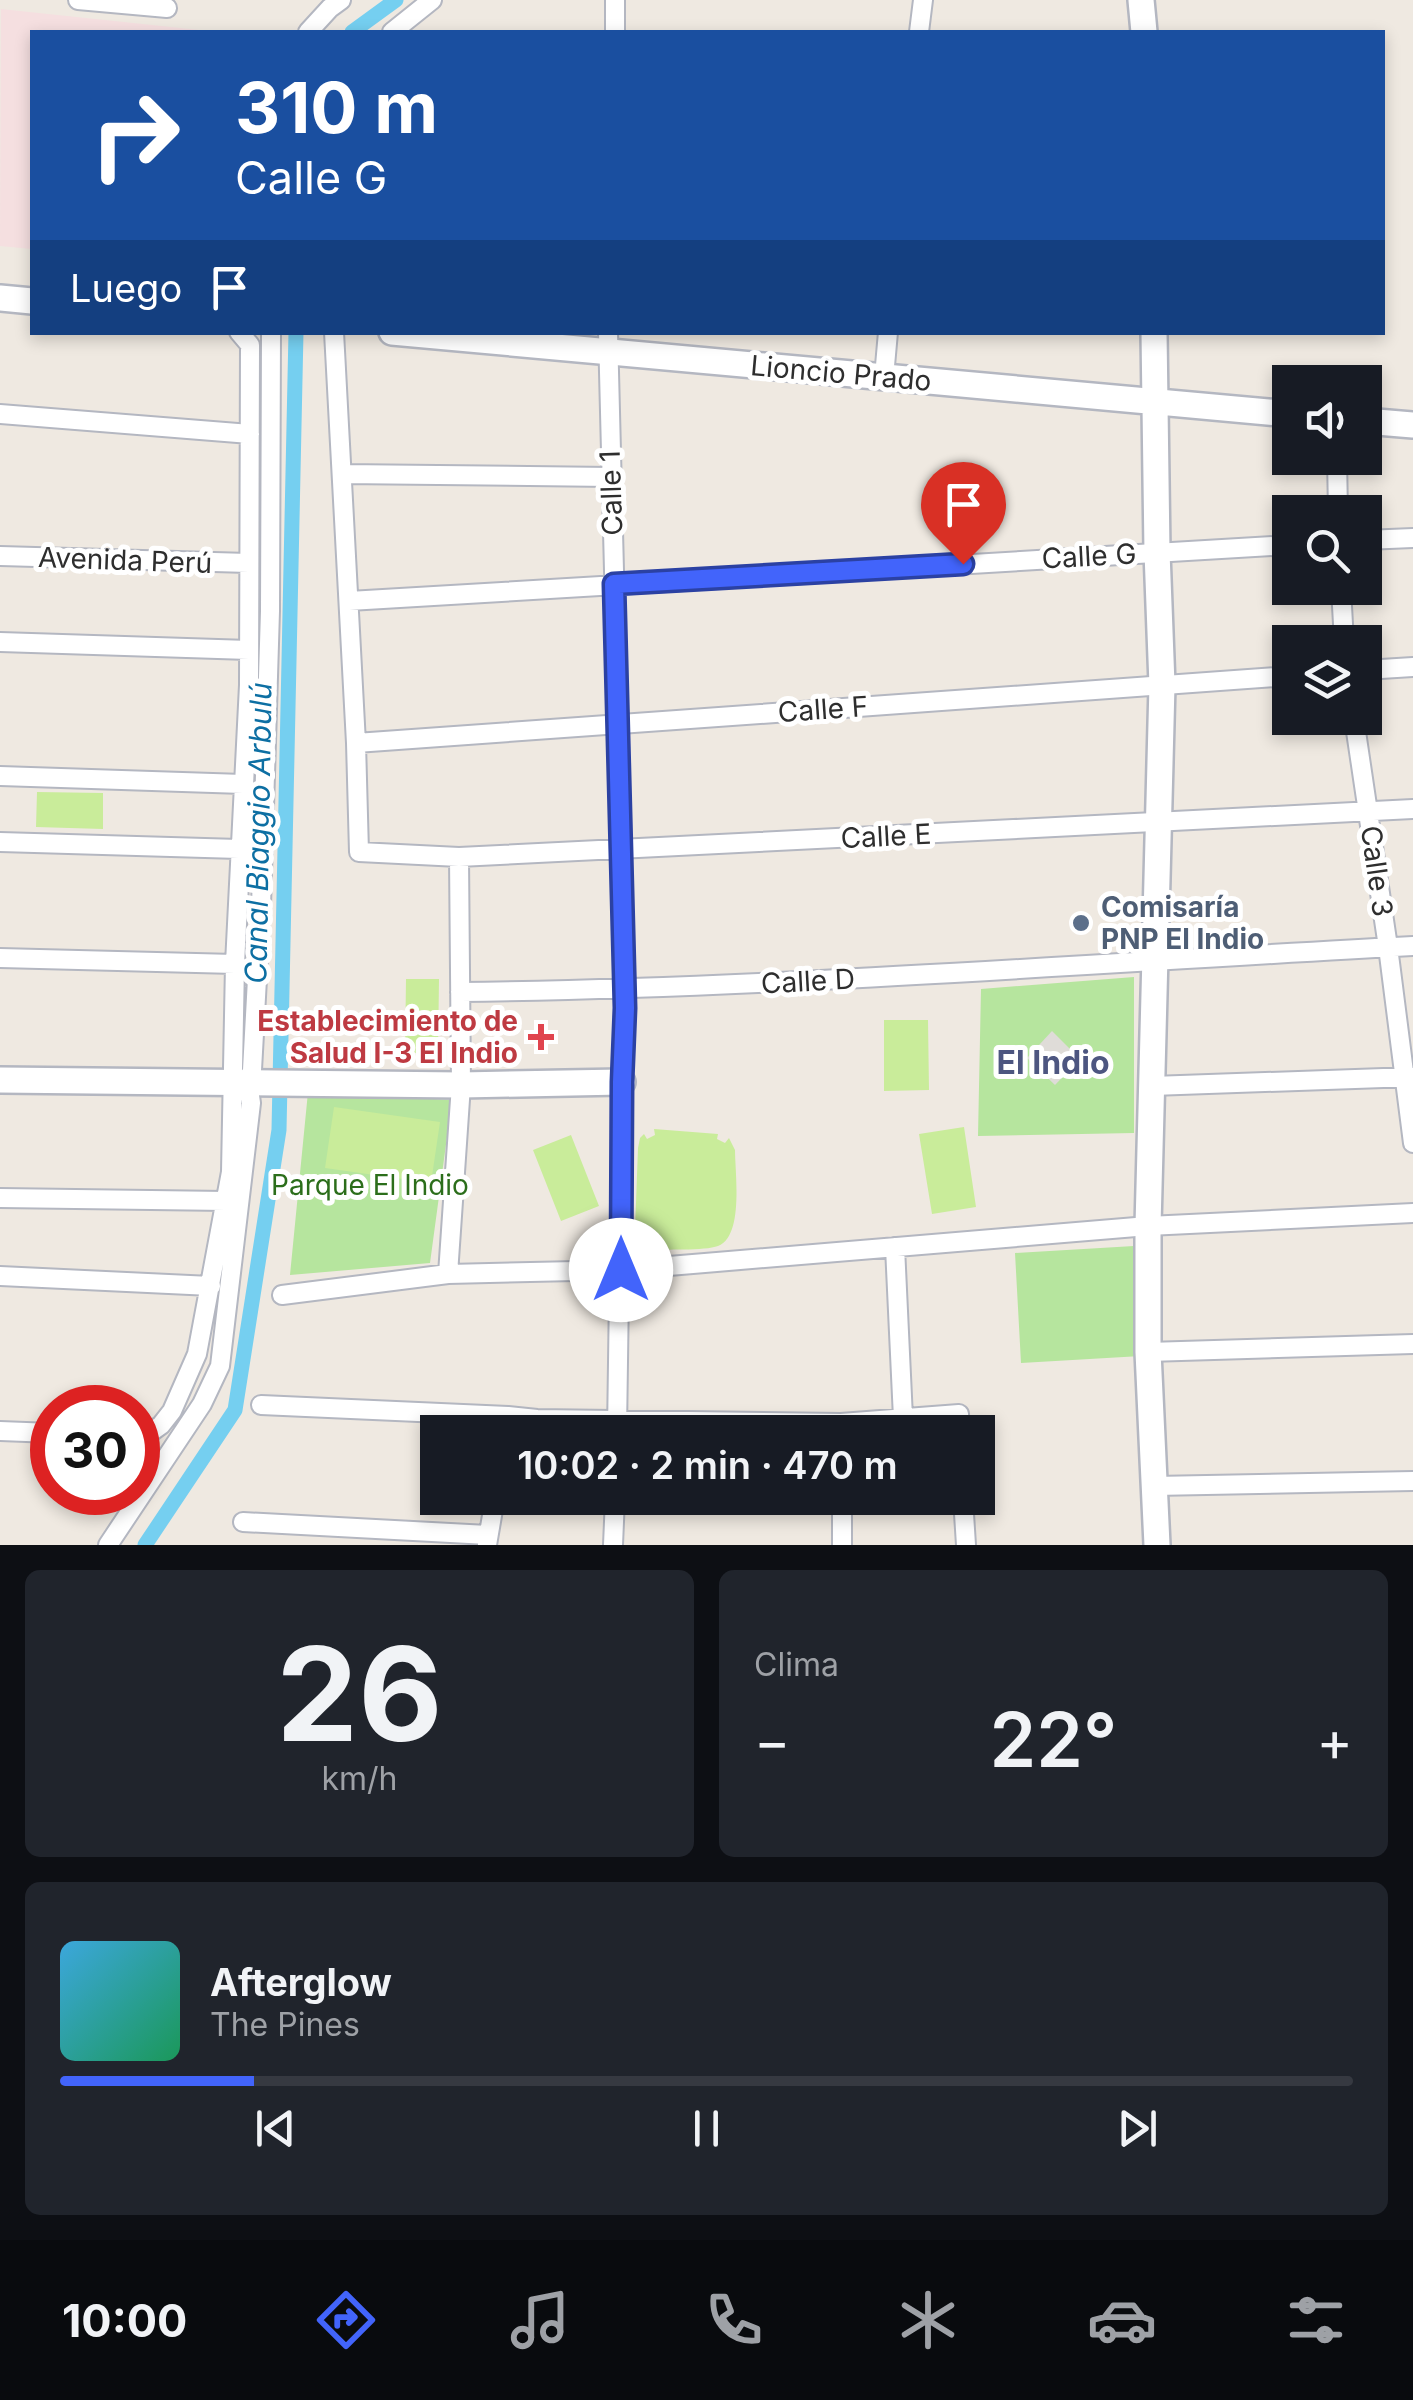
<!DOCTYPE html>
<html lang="es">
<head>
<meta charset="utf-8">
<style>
  body { margin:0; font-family:Inter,sans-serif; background:#20242c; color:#f1f3f6; height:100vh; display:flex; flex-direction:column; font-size:38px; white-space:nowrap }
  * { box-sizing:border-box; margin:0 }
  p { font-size:32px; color:#9ea1a6 }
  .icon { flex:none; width:55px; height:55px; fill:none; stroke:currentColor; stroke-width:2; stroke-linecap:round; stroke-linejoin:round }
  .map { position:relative; height:1545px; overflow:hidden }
  .sheet { display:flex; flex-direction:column; gap:25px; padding:25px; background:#0d0f14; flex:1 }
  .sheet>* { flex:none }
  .top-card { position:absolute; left:30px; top:30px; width:1355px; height:305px; border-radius:0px; box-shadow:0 5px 15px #0003; background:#1a4fa0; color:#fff; overflow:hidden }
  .fabs { position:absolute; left:1272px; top:365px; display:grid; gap:20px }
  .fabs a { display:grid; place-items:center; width:110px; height:110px; border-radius:0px; background:#171b24; box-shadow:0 5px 15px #0003; font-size:50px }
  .speed { position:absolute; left:30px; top:1385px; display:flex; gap:20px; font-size:50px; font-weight:700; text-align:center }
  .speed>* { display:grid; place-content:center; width:130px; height:130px; border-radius:50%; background:#171b24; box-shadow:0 5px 15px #0003; line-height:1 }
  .speed .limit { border:15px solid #d22; background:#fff; color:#111 }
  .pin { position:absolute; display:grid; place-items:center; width:85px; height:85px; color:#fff; margin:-102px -42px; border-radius:50% 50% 50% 0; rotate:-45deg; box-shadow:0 0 10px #0007 }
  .pin .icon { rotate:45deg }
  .me { position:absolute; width:110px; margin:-55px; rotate:0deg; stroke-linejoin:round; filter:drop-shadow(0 0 8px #0008) }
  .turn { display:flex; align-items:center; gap:35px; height:210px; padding:0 40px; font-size:45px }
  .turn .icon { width:130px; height:130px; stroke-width:2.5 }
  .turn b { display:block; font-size:70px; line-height:85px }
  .then { display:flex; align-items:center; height:95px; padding:0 40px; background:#0003; gap:20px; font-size:38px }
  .big { font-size:75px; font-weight:600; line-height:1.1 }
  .sheet .card { flex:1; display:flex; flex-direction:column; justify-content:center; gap:15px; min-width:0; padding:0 35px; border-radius:15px; background:#20242c }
  .sheet .dial { align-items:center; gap:0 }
  .dial b { font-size:130px; line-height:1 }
  .song { display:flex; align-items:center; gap:30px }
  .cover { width:120px; height:120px; border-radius:15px; background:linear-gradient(135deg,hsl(200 70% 55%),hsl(150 70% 35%)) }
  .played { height:10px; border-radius:5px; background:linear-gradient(90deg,#4264fb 15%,#363941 15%) }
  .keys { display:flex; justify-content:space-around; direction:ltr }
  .heat { display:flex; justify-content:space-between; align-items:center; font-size:55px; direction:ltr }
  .sheet .tiles { flex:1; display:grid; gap:25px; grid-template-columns:1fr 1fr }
  .card:last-child { grid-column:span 2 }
  .trip { position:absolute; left:420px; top:1415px; width:575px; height:100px; border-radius:0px; background:#171b24; box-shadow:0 5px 15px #0003; font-weight:600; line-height:100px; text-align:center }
  .tabs { display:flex; height:160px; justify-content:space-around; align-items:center; background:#090b0e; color:#9ea1a6 }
  .tabs .icon { width:70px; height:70px }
  .tabs .current { color:#4264fb }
  .tabs b { font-size:45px; color:#f1f3f6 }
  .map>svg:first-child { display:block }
</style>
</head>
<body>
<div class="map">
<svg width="1413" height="1545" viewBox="0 0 1413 1545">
  <rect width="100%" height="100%" fill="#efe9e1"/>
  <path fill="#f5dfe0" d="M1,9L218,32H32V249L0,246Z"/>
  <path fill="#b6e59e" d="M1134,977V1133L978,1136L981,989Z
    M308,1092L452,1100L430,1263L290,1275Z
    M1134,1246L1141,1356L1021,1363L1015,1253Z"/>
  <path fill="#c9ec9a" d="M37,792L103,793V829L36,827Z
    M406,979H439L438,1053H405Z
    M884,1020H928L929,1090L884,1091Z
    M334,1107L440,1122L431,1183L325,1168Z
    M964,1127L976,1207L932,1214L919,1134Z
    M654,1129L718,1134L717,1139L725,1143L729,1138L735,1150C735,1173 744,1236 718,1246C705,1251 664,1249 647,1250L643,1247L642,1242L649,1237L642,1229L635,1230L638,1148L640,1138L644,1134L647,1139L655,1135Z
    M571,1135L599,1206L561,1221L533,1150Z"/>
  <path fill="#dfdcd8" d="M1052,1031L1080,1059L1055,1085L1027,1058Z"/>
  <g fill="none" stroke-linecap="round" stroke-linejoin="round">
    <path stroke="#75cff0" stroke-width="15" d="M352,32L396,0
      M145,1545L235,1410L279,1130L296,332"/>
    <g stroke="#b4b7c1" stroke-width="22">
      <path id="street" d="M78,0L167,8
        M308,32L330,8L341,0
        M392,32L432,0
        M615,32V0
        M919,32L923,0
        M334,332L356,743L359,852L459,857L1413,809
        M608,332L625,1009L622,1082L617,1432
        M884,377L888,332
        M0,414L250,434
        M1337,458L1338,512
        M342,474L611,477
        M1365,540L1413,538
        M0,556L249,563
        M1341,588L1344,642
        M349,601L1290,545
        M0,642L249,650
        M1365,670L1413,667
        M1354,718L1388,947L1413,1143
        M356,743L1290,676
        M0,776L243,784
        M0,842L239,849
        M0,958L235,964
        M460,992C778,988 1095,963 1413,946
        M1152,1086L1412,1077
        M0,1198L226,1201
        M895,1247L903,1418
        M448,1274L461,1085L459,857
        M0,1276L211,1286
        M282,1295L448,1274L621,1270L1148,1226L1413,1213
        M1148,1352L1413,1344
        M261,1405L508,1416L537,1419L841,1423L959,1414L960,1432
        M0,1431L52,1433
        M138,1435H147L161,1425L172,1411L197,1354L231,1172L235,964L249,685L250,345L239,332
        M1154,1486L1413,1481
        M842,1498V1545
        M963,1498L966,1545
        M243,1522L488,1535
        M108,1545L202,1404L220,1366L251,1103L248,1082L252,1070L261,906L270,611L271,332
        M487,1545L495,1498
        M613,1545L615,1498"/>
    </g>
    <g stroke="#b4b7c1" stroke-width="30">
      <path id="secondary" d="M1141,0L1144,32
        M0,298L32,301
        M392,332L1290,414
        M1154,332L1157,552L1162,685L1148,1226V1352L1157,1545
        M1365,421L1413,425
        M0,1080L461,1085L622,1082"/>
    </g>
    <use href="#street" stroke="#fff" stroke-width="18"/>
    <use href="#secondary" stroke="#fff" stroke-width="25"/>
  </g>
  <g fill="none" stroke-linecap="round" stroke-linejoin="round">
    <g stroke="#2b41a3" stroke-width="25">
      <path id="route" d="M621,1270L622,1082L625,1008L614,584L963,564"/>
    </g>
    <use href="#route" stroke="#4264fb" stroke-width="18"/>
  </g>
  <circle fill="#5c6f8a" stroke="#fff" stroke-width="4" cx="1081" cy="923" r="10"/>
  <path fill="#e0444e" stroke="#fff" stroke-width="4" d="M536 1022h10v10h10v10h-10v10h-10v-10h-10v-10h10z"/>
  <g text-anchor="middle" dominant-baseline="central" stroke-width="10" stroke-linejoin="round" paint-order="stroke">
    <g font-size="28" fill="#2e2e2e" stroke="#fff">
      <text transform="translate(841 373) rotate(5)">Lioncio Prado</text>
      <text transform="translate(611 493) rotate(-92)">Calle 1</text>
      <text transform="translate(1089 556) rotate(-3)">Calle G</text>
      <text transform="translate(125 560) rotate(2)">Avenida Perú</text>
      <text transform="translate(823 709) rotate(-4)">Calle F</text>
      <text transform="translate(886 836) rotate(-3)">Calle E</text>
      <text transform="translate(1377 871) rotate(82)">Calle 3</text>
      <text transform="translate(808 981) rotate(-3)">Calle D</text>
    </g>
    <g font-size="28" font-weight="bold" fill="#4e5e75" stroke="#fff" text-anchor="start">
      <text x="1101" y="907">Comisaría<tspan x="1101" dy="32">PNP El Indio</tspan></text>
    </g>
    <g font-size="28" font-weight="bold" fill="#be3a42" stroke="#fff" text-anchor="end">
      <text x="518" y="1021">Establecimiento de<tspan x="518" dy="32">Salud I-3 El Indio</tspan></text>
    </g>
    <g font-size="28" fill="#2c6e1b" stroke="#fff">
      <text x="370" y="1185">Parque El Indio</text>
    </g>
    <g font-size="30" font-style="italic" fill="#0d6fa3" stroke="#fff">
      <text transform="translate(258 833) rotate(-89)">Canal Biaggio Arbulú</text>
    </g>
    <g font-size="32" font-weight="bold" fill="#4d5680" stroke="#fff">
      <text x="1053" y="1062">El Indio</text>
    </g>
  </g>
</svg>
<div class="fabs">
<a><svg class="icon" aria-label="sound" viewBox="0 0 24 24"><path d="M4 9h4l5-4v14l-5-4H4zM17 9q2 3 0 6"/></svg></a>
<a><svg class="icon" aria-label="search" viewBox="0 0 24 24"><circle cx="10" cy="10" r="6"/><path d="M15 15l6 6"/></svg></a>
<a><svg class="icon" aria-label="layers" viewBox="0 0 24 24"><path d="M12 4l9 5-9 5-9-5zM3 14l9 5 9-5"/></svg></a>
</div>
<div class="speed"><div class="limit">30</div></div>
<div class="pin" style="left:963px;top:564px;background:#d93025"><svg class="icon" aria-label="arrive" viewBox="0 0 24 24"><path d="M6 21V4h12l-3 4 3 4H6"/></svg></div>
<svg class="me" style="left:621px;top:1270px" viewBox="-20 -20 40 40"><circle r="19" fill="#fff"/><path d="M0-13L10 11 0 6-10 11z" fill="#4264fb"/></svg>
<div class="trip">10:02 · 2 min · 470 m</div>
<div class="top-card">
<div class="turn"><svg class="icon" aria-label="right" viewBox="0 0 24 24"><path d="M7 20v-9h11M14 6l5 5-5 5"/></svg><div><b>310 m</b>Calle G</div></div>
<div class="then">Luego<svg class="icon" aria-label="arrive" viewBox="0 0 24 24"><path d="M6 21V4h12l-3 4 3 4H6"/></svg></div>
</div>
</div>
<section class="sheet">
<div class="tiles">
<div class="card dial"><b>26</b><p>km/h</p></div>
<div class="card"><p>Clima</p>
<div class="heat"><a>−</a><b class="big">22°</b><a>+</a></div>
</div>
<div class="card">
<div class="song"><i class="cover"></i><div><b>Afterglow</b><p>The Pines</p></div></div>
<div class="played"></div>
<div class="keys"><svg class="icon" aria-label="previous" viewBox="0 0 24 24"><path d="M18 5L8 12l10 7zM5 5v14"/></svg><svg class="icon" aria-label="pause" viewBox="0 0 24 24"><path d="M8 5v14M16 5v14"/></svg><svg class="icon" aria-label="next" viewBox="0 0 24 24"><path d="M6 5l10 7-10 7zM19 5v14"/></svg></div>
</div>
</div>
</section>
<nav class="tabs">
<b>10:00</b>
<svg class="icon current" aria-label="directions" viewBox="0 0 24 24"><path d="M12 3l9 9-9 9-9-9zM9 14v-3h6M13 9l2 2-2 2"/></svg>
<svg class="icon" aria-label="music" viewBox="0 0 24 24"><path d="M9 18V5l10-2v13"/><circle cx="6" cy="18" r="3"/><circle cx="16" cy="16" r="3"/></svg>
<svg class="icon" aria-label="phone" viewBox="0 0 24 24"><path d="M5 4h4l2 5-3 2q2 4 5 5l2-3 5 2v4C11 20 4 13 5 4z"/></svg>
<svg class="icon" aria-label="climate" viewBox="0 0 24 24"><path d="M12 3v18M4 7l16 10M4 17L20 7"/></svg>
<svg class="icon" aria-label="car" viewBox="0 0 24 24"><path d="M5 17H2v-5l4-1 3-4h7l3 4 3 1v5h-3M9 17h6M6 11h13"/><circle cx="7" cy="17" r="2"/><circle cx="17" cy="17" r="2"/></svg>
<svg class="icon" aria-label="filters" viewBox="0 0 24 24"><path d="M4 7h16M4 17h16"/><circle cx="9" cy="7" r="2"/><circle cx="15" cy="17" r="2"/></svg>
</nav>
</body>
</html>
